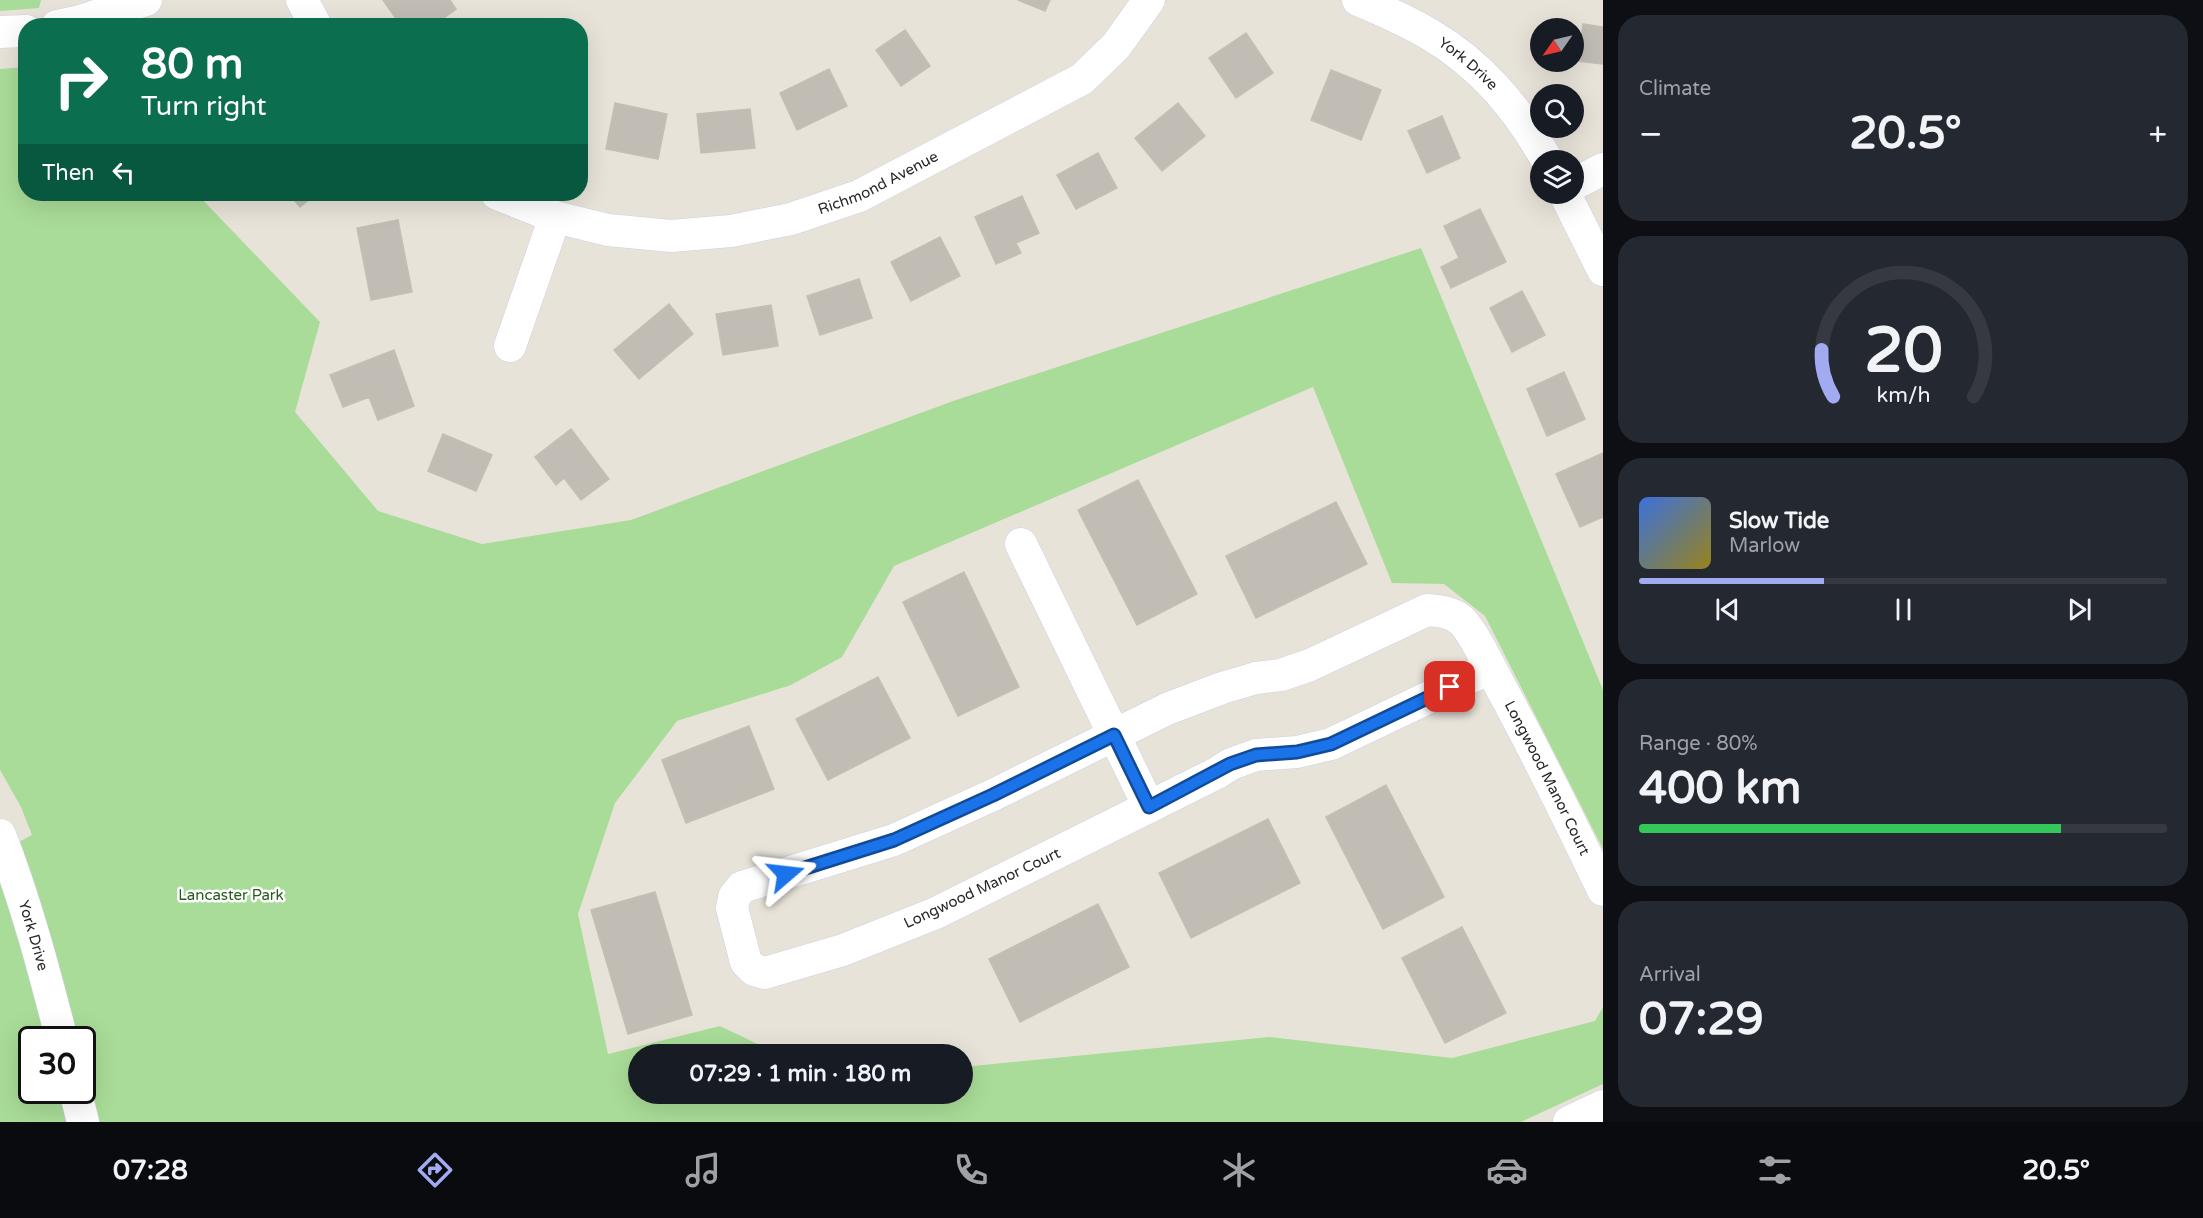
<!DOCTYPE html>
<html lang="en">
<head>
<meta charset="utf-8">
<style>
  body { margin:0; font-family:"Varela Round",sans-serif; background:#242831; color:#f1f3f6; height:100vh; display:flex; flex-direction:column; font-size:22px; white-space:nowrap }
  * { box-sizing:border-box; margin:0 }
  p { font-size:20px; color:#9ea1a6 }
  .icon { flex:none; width:33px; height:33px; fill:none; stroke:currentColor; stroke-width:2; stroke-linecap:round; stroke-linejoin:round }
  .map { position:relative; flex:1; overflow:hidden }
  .side { display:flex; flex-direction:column; gap:15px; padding:15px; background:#0d0f14; width:600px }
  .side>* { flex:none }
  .hud { position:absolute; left:18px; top:18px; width:570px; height:183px; border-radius:24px; box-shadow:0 6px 24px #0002; background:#0b6e4f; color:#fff; overflow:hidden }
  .needle { width:39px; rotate:236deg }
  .tools { position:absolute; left:1530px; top:18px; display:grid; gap:12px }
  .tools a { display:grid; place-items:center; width:54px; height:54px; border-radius:50%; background:#171b24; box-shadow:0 6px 24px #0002; font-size:30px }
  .speed { position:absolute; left:18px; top:1026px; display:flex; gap:12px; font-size:30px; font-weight:700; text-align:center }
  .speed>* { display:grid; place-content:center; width:78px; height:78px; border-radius:50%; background:#171b24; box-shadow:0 6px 24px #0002; line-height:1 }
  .speed .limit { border:3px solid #111; border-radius:9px; background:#fff; color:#111 }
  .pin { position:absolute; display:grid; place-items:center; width:51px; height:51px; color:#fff; margin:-26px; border-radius:12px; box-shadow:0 3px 9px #0006 }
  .me { position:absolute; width:66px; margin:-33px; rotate:73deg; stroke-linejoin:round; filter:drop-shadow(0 0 4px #0008) }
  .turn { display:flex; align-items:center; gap:21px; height:126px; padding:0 24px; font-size:27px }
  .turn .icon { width:78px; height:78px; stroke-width:2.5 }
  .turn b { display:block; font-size:42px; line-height:51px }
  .then { display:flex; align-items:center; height:57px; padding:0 24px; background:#0003; gap:12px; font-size:22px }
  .big { font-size:45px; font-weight:800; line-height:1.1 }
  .side .tile { flex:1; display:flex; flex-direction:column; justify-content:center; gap:9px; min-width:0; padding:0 21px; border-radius:24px; background:#242831 }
  .side .dial { align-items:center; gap:0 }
  .dial svg { height:156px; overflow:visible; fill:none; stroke:#363941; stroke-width:7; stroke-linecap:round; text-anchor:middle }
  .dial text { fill:#f1f3f6; stroke:none }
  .song { display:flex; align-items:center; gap:18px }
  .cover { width:72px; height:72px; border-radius:9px; background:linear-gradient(135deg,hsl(220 70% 55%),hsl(50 70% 35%)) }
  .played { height:6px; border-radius:3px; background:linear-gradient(90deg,#a2aaf2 35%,#363941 35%) }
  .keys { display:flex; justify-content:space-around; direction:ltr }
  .heat { display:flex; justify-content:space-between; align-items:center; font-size:33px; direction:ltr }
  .charge { height:9px; border-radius:4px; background:linear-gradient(90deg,#34c759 80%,#363941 0) }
  .trip { position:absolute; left:628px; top:1044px; width:345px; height:60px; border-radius:30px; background:#171b24; box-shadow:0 6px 24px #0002; font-weight:800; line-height:60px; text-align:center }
  .tab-bar { display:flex; height:96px; justify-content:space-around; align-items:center; background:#090b0e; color:#9ea1a6 }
  .tab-bar .icon { width:42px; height:42px }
  .tab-bar .current { color:#a2aaf2 }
  .tab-bar b { font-size:27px; color:#f1f3f6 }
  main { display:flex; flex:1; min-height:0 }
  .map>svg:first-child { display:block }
</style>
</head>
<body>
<main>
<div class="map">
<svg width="1603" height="1122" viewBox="0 0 1603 1122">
  <rect width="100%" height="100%" fill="#e8e3d9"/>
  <path fill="#a9dc98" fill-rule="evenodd" d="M0,0H41L39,8L0,11Z
    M25,67L26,194H197L320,322L295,412L378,511L482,544L631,520L953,401L1421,248L1603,690V849L1485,616L1444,584L1392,583L1313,387L894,566L842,657L791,685L677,721L615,803L578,914L608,1054L720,1026L779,1054H639V1094H963V1067L1269,1037L1452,1058L1595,1021L1603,1007V1084L1521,1122H0V852L32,835L21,807L0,770V69ZM32,1040H82V1090H32Z"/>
  <path fill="#c1bdb5" stroke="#c3bfb3" stroke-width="1.5" d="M383,0H450L456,9L433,26H401Z
    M1018,0H1050L1045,11Z
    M1583,24L1603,27V64L1578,61Z
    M905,30L930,66L901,86L876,50Z
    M1246,33L1273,73L1236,98L1209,58Z
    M829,69L847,106L797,130L780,93Z
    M1331,70L1381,90L1361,140L1311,120Z
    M580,99L587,103L580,114Z
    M615,103L667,114L658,159L606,149Z
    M1178,103L1205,136L1162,171L1135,138Z
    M750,109L755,148L701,153L697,114Z
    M1442,116L1460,158L1427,173L1408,131Z
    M1098,153L1117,188L1076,209L1057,175Z
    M289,194H316L300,207Z
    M1022,196L1039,233L1016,243L1021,253L996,264L975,217Z
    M1480,209L1506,262L1451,288L1441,267L1459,258L1444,226Z
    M398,220L412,292L371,300L357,228Z
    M940,237L960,276L911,301L891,262Z
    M859,279L872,318L820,335L807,296Z
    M1522,291L1545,335L1512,352L1490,308Z
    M669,304L693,334L639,379L614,350Z
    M771,305L778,346L723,355L716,314Z
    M394,350L414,406L378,420L369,397L343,407L330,375Z
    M1564,372L1585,419L1547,436L1527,389Z
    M571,429L609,479L581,500L564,478L556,485L535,457Z
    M443,434L492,455L476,491L428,471Z
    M1603,453V517L1580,527L1556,474Z
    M1138,480L1197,594L1137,625L1078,510Z
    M1336,502L1367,564L1256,618L1226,556Z
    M964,572L1019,687L958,716L903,602Z
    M878,677L910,738L828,780L796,719Z
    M749,726L774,789L686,823L662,760Z
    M1386,785L1444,897L1383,929L1326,817Z
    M1268,819L1300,883L1191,938L1159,873Z
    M655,892L692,1015L628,1034L591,910Z
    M1098,904L1129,967L1020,1022L989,959Z
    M1462,927L1506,1013L1445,1043L1402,958Z"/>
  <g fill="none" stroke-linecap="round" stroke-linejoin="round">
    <g stroke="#ced0df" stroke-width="33">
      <g id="minor">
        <path d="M302,0L316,26"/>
        <path id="s1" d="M1358,0C1382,10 1407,21 1429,34C1482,65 1517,108 1547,160"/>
        <path d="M57,26L77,22L146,0"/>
        <path d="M0,32L26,31"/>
        <path d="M1574,184L1603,169"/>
        <path id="s2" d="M497,194L555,217L608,230L671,236L731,231L791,219L859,196L1082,79L1116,46L1149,0"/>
        <path d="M1565,194L1603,270"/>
        <path d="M510,346L555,217"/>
        <path d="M1021,544L1149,807"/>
        <path id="s3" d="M1490,668L1331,744L1297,752L1256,755L1231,764L1217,773L936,913L843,950L765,973L754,970L746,962L732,908L734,897L742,887L894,840L993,795L1167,709L1222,688L1256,678L1281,675L1310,665L1427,610C1440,611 1452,612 1462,621C1474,633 1490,668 1499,684C1536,752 1570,821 1603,890"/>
        <path id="s4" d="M0,835C26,902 44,970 62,1040"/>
        <path d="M75,1090L83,1122"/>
        <path d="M1569,1122L1603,1106"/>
      </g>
    </g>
    <use href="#minor" stroke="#fff" stroke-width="32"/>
  </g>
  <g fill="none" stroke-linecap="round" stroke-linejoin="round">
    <g stroke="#114b97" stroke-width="15">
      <path id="route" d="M786,874L894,840L993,795L1114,735L1149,807L1230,764L1256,755L1297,752L1331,744L1450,687"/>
    </g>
    <use href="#route" stroke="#1a73e8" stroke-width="10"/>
  </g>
  <g text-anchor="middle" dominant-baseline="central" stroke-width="5" stroke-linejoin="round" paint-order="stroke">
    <g font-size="15" fill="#272727" stroke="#fff">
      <text stroke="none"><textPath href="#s1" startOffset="128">York Drive</textPath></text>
      <text stroke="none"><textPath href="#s2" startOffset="396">Richmond Avenue</textPath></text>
      <text stroke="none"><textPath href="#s3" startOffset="1851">Longwood Manor Court</textPath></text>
      <text transform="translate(982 888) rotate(-25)">Longwood Manor Court</text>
      <text stroke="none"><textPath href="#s4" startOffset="106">York Drive</textPath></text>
    </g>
    <g font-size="15" fill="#245c1e" stroke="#fff">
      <text x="231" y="895">Lancaster Park</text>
    </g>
  </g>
</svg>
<div class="tools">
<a><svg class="needle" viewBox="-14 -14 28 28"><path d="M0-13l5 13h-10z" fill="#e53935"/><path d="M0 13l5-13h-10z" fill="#9ea1a6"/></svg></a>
<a><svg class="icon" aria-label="search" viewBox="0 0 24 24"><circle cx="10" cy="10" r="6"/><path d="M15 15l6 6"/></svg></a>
<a><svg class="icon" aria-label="layers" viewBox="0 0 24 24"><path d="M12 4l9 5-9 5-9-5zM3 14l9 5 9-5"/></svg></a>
</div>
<div class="speed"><div class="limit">30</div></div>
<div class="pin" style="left:1450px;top:687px;background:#d93025"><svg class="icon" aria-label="arrive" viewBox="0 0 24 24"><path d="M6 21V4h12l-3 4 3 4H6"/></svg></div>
<svg class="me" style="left:786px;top:874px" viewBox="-20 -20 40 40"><path d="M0-17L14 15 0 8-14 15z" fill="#1a73e8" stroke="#fff" stroke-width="4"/></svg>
<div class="trip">07:29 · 1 min · 180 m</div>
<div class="hud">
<div class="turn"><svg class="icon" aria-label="right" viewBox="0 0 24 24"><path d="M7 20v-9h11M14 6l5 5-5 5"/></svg><div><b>80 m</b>Turn right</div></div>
<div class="then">Then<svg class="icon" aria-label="left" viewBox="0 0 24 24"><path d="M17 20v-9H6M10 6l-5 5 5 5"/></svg></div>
</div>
</div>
<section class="side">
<div class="tile"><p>Climate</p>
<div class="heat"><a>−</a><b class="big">20.5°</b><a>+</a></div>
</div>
<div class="tile dial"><svg viewBox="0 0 100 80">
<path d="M14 69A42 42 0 1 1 86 69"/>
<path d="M14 69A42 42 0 0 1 8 45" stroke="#a2aaf2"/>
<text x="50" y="56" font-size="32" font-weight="700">20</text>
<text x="50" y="72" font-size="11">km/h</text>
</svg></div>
<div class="tile">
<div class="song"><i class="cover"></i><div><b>Slow Tide</b><p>Marlow</p></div></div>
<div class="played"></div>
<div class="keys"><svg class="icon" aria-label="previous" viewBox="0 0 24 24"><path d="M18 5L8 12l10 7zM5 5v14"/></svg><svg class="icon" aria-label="pause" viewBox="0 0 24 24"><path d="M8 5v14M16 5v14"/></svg><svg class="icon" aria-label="next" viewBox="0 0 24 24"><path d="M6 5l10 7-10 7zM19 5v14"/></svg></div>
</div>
<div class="tile"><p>Range · 80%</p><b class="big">400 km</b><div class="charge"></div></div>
<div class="tile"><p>Arrival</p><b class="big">07:29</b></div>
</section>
</main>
<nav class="tab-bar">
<b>07:28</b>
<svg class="icon current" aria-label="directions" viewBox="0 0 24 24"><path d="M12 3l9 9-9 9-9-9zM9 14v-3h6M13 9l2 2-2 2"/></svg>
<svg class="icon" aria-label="music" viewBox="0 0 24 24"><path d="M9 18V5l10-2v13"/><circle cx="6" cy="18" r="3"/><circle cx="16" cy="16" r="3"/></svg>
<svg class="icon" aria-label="phone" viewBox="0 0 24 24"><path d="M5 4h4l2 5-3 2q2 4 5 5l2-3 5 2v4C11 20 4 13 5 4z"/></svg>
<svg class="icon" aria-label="climate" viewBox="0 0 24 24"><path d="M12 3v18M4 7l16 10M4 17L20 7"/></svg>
<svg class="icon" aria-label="car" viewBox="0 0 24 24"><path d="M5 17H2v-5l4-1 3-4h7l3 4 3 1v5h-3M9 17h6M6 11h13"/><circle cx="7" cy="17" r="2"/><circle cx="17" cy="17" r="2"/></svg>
<svg class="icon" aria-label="filters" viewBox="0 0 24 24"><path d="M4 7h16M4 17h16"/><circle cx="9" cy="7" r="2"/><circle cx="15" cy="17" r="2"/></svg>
<b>20.5°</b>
</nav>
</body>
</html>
